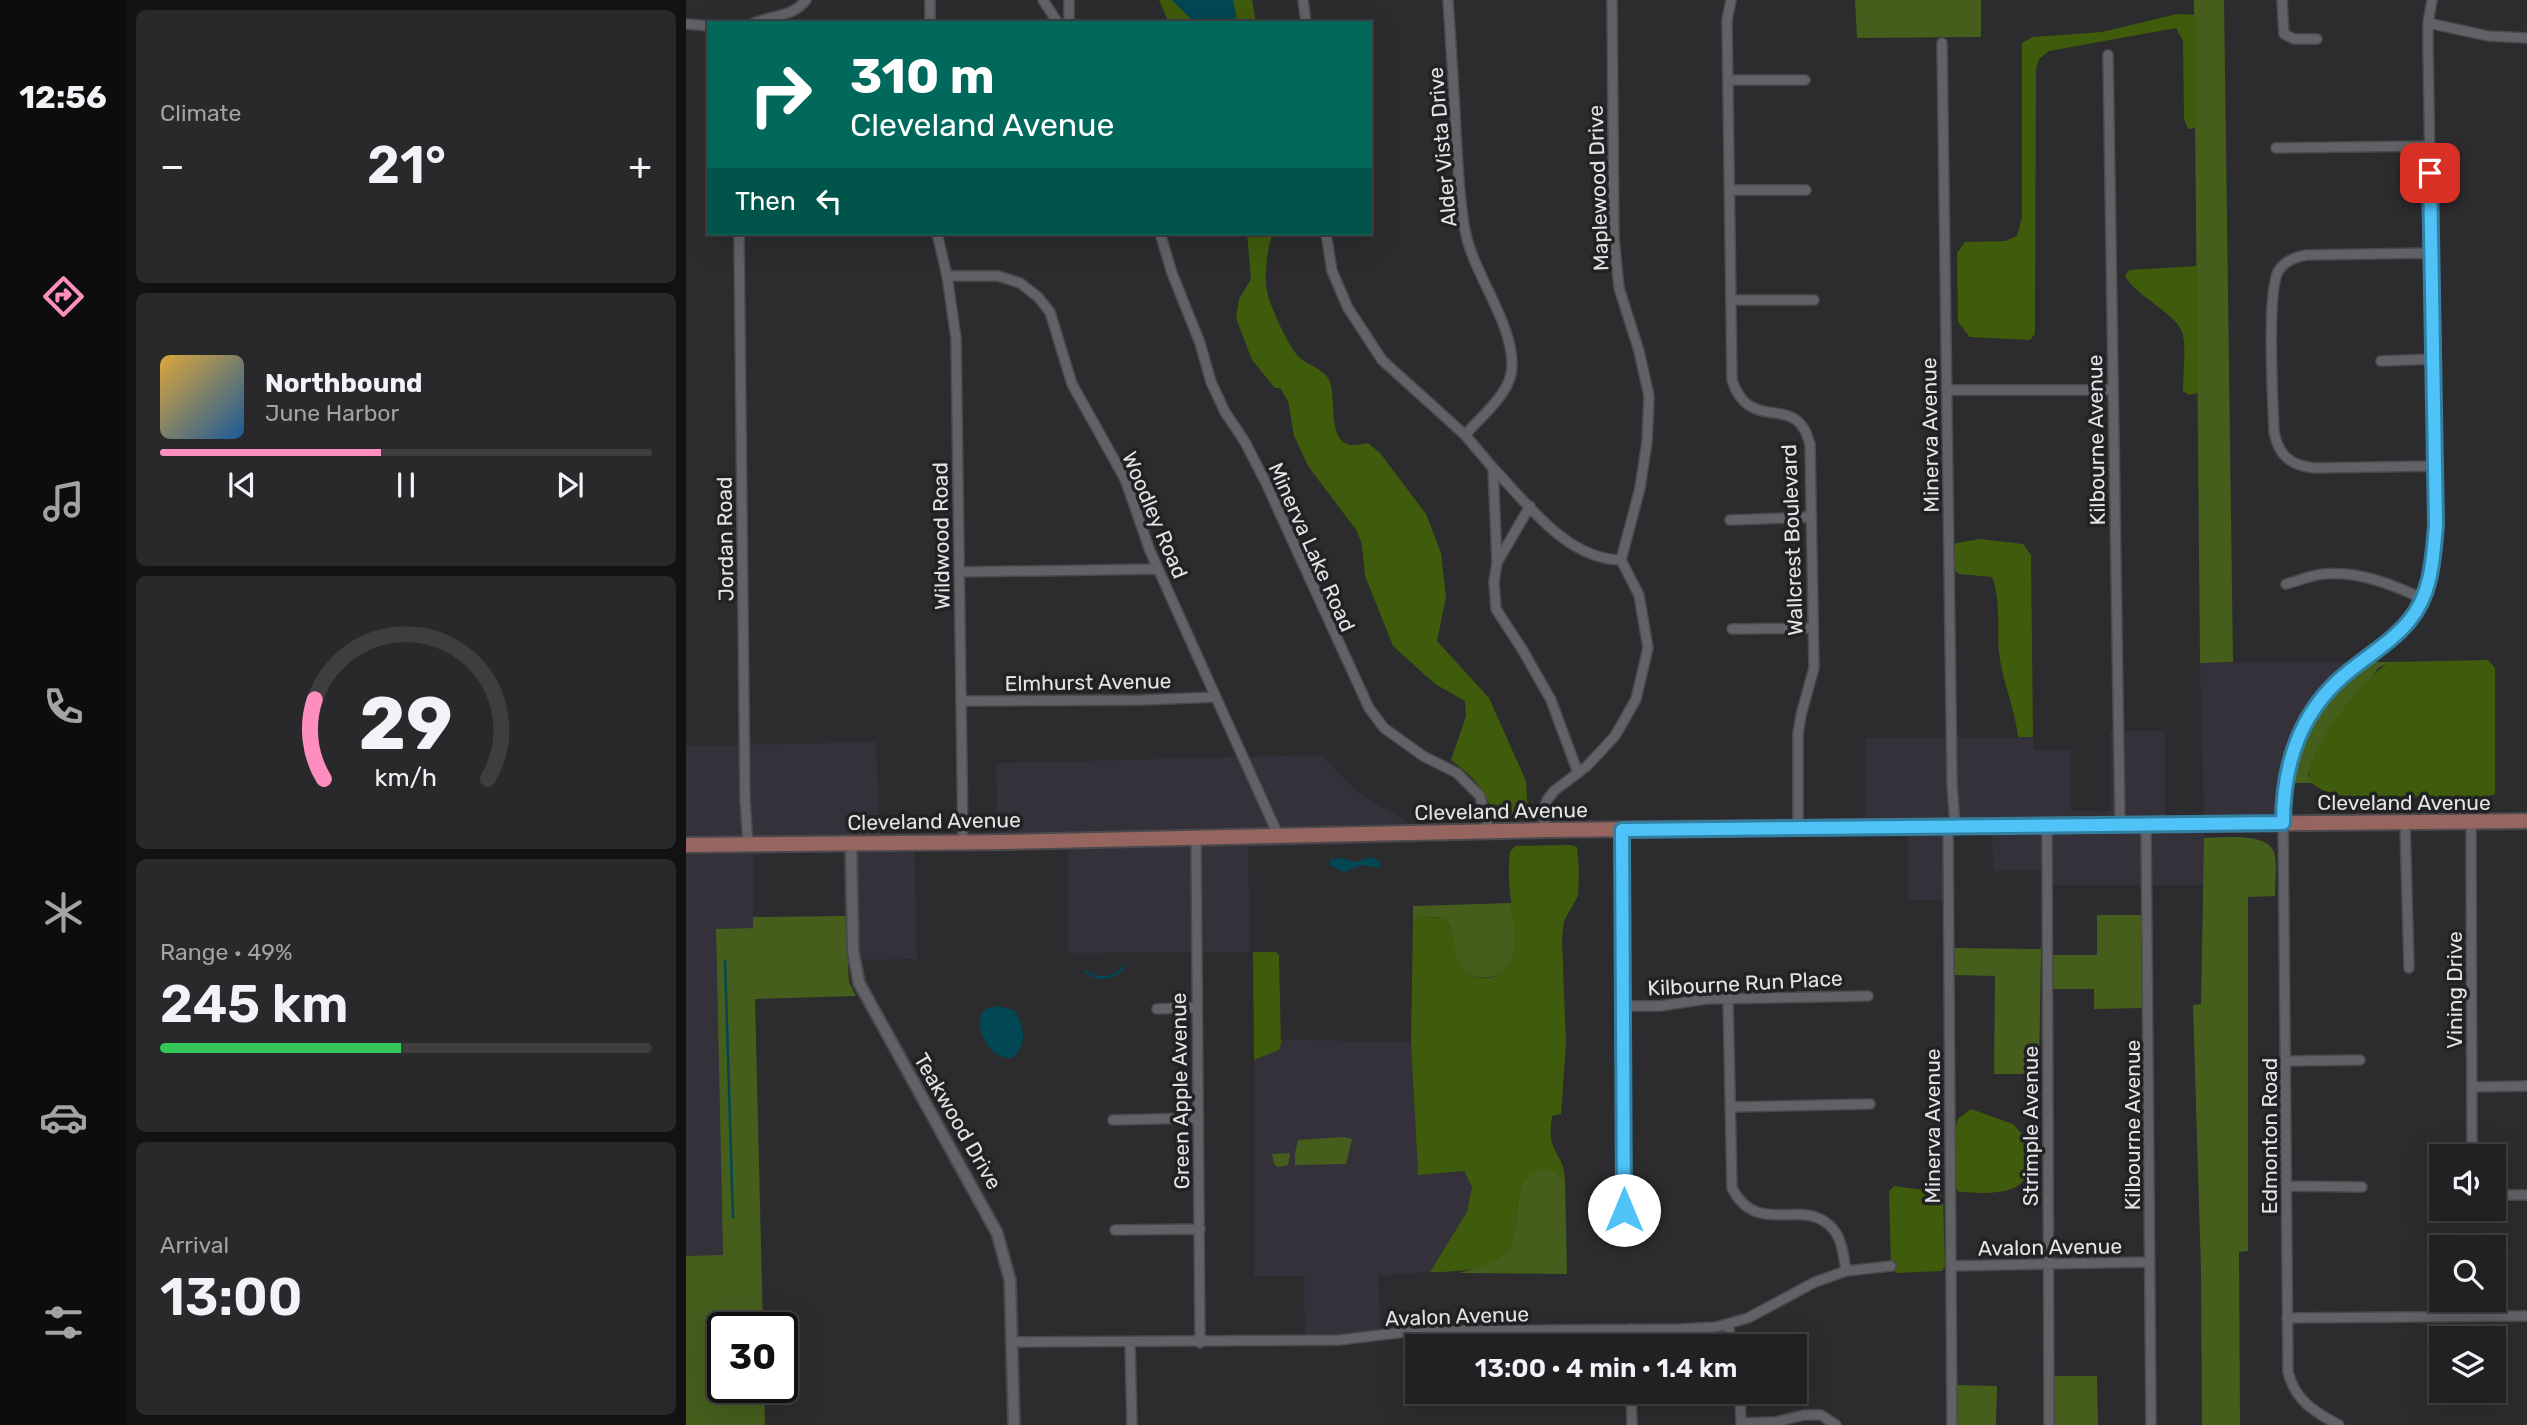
<!DOCTYPE html>
<html lang="en">
<head>
<meta charset="utf-8">
<style>
  body { margin:0; font-family:Rubik,sans-serif; background:#29282a; color:#f1f3f6; height:100vh; display:flex; flex-direction:column; font-size:26px; white-space:nowrap }
  * { box-sizing:border-box; margin:0 }
  p { font-size:23px; color:#a2a3a5 }
  .icon { flex:none; width:38px; height:38px; fill:none; stroke:currentColor; stroke-width:2; stroke-linecap:round; stroke-linejoin:round }
  .map { position:relative; flex:1; overflow:hidden }
  .drawer { display:flex; flex-direction:column; gap:10px; padding:10px; background:#121213; width:560px }
  .drawer>* { flex:none }
  .hud { position:absolute; left:21px; top:21px; width:665px; height:214px; border-radius:0px; box-shadow:0 7px 28px #0002,0 0 0 2px #3e3e40; background:#00695c; color:#fff; overflow:hidden }
  .controls { position:absolute; left:1743px; top:1144px; display:grid; gap:14px }
  .controls a { display:grid; place-items:center; width:77px; height:77px; border-radius:0px; background:#212022; box-shadow:0 7px 28px #0002,0 0 0 2px #3e3e40; font-size:35px }
  .speed { position:absolute; left:21px; top:1312px; display:flex; gap:14px; font-size:35px; font-weight:700; text-align:center }
  .speed>* { display:grid; place-content:center; width:91px; height:91px; border-radius:50%; background:#212022; box-shadow:0 7px 28px #0002,0 0 0 2px #3e3e40; line-height:1 }
  .speed .limit { border:4px solid #111; border-radius:10px; background:#fff; color:#111 }
  .pin { position:absolute; display:grid; place-items:center; width:60px; height:60px; color:#fff; margin:-30px; border-radius:14px; box-shadow:0 4px 10px #0006 }
  .me { position:absolute; width:77px; margin:-38px; rotate:0deg; stroke-linejoin:round; filter:drop-shadow(0 0 5px #0008) }
  .turn { display:flex; align-items:center; gap:24px; height:147px; padding:0 28px; font-size:32px }
  .turn .icon { width:91px; height:91px; stroke-width:2.5 }
  .turn b { display:block; font-size:49px; line-height:60px }
  .then { display:flex; align-items:center; height:66px; padding:0 28px; background:#0003; gap:14px; font-size:26px }
  .big { font-size:52px; font-weight:600; line-height:1.1 }
  .drawer .widget { flex:1; display:flex; flex-direction:column; justify-content:center; gap:10px; min-width:0; padding:0 24px; border-radius:10px; background:#29282a }
  .drawer .dial { align-items:center; gap:0 }
  .dial svg { height:182px; overflow:visible; fill:none; stroke:#3e3e40; stroke-width:7; stroke-linecap:round; text-anchor:middle }
  .dial text { fill:#f1f3f6; stroke:none }
  .song { display:flex; align-items:center; gap:21px }
  .cover { width:84px; height:84px; border-radius:10px; background:linear-gradient(135deg,hsl(40 70% 55%),hsl(210 70% 35%)) }
  .played { height:7px; border-radius:4px; background:linear-gradient(90deg,#fe8ebe 45%,#3e3e40 45%) }
  .keys { display:flex; justify-content:space-around; direction:ltr }
  .heat { display:flex; justify-content:space-between; align-items:center; font-size:38px; direction:ltr }
  .charge { height:10px; border-radius:5px; background:linear-gradient(90deg,#34c759 49%,#3e3e40 0) }
  .trip { position:absolute; left:719px; top:1334px; width:402px; height:70px; border-radius:0px; background:#212022; box-shadow:0 7px 28px #0002,0 0 0 2px #3e3e40; font-weight:600; line-height:70px; text-align:center }
  main { display:flex; flex:1; min-height:0 }
  .dock { display:flex; flex-direction:column; width:126px; justify-content:space-around; align-items:center; background:#0d0d0e; color:#a2a3a5 }
  .dock .icon { width:49px; height:49px }
  .dock .selected { color:#fe8ebe }
  .dock b { font-size:32px; color:#f1f3f6 }
  .map>svg:first-child { display:block }
</style>
</head>
<body>
<main>
<nav class="dock">
<b>12:56</b>
<svg class="icon selected" aria-label="directions" viewBox="0 0 24 24"><path d="M12 3l9 9-9 9-9-9zM9 14v-3h6M13 9l2 2-2 2"/></svg>
<svg class="icon" aria-label="music" viewBox="0 0 24 24"><path d="M9 18V5l10-2v13"/><circle cx="6" cy="18" r="3"/><circle cx="16" cy="16" r="3"/></svg>
<svg class="icon" aria-label="phone" viewBox="0 0 24 24"><path d="M5 4h4l2 5-3 2q2 4 5 5l2-3 5 2v4C11 20 4 13 5 4z"/></svg>
<svg class="icon" aria-label="climate" viewBox="0 0 24 24"><path d="M12 3v18M4 7l16 10M4 17L20 7"/></svg>
<svg class="icon" aria-label="car" viewBox="0 0 24 24"><path d="M5 17H2v-5l4-1 3-4h7l3 4 3 1v5h-3M9 17h6M6 11h13"/><circle cx="7" cy="17" r="2"/><circle cx="17" cy="17" r="2"/></svg>
<svg class="icon" aria-label="filters" viewBox="0 0 24 24"><path d="M4 7h16M4 17h16"/><circle cx="9" cy="7" r="2"/><circle cx="15" cy="17" r="2"/></svg>
</nav>
<section class="drawer">
<div class="widget"><p>Climate</p>
<div class="heat"><a>−</a><b class="big">21°</b><a>+</a></div>
</div>
<div class="widget">
<div class="song"><i class="cover"></i><div><b>Northbound</b><p>June Harbor</p></div></div>
<div class="played"></div>
<div class="keys"><svg class="icon" aria-label="previous" viewBox="0 0 24 24"><path d="M18 5L8 12l10 7zM5 5v14"/></svg><svg class="icon" aria-label="pause" viewBox="0 0 24 24"><path d="M8 5v14M16 5v14"/></svg><svg class="icon" aria-label="next" viewBox="0 0 24 24"><path d="M6 5l10 7-10 7zM19 5v14"/></svg></div>
</div>
<div class="widget dial"><svg viewBox="0 0 100 80">
<path d="M14 69A42 42 0 1 1 86 69"/>
<path d="M14 69A42 42 0 0 1 10 34" stroke="#fe8ebe"/>
<text x="50" y="56" font-size="32" font-weight="700">29</text>
<text x="50" y="72" font-size="11">km/h</text>
</svg></div>
<div class="widget"><p>Range · 49%</p><b class="big">245 km</b><div class="charge"></div></div>
<div class="widget"><p>Arrival</p><b class="big">13:00</b></div>
</section>
<div class="map">
<svg width="1841" height="1425" viewBox="0 0 1841 1425">
  <rect width="100%" height="100%" fill="#2c2b2e"/>
  <path fill="#35313a" d="M1689,662L1662,680L1645,695L1624,724L1610,758L1596,825H1518L1519,885H1359L1358,871H1307L1306,826H1263V900H1222V827L1179,826V738L1347,737L1348,750H1385V811H1424V731H1479V823L1518,824L1514,663Z
    M190,742L194,840L228,839L231,959L160,960L157,852L68,854L67,928L30,929L37,1256H0V746Z
    M636,755L675,795L721,821L727,843L562,847L564,952L382,953V840H312L310,763Z
    M568,1039L725,1042L732,1175L778,1171L786,1187L781,1212L744,1272L692,1276L695,1334L619,1340L618,1276H568Z"/>
  <path fill="#455e1c" d="M1169,0H1295V37L1171,38Z
    M1508,0H1538L1547,662L1514,663Z
    M1689,662H1704L1692,668L1622,774L1625,783H1604C1617,724 1639,695 1689,662Z
    M1518,838C1537,838 1586,831 1589,856C1591,869 1589,883 1589,896L1562,897V1251L1553,1252L1554,1425H1516L1515,1271L1507,1005L1515,1004Z
    M825,903C829,926 839,975 803,977C796,978 787,977 781,974C763,961 772,933 759,918L735,916L727,920V906Z
    M1411,915H1456L1457,1008L1408,1009V989H1364V955H1411Z
    M159,916L163,982L170,996L69,999L77,1328H37V1388H78L79,1425H0V1256L37,1255L30,929L67,928V917Z
    M1267,948L1355,949L1353,1074H1308L1309,976L1266,975Z
    M657,1137L666,1139L660,1164L609,1165V1153L612,1140Z
    M604,1153L602,1165L592,1167L588,1164L586,1154Z
    M862,1169L879,1179L881,1274L773,1273C790,1267 816,1263 825,1245C838,1222 819,1172 862,1169Z
    M1367,1376H1411L1412,1425H1368Z
    M1271,1385L1311,1386L1310,1425H1271Z"/>
  <path fill="#3f5b0c" d="M473,0H486L509,23H483Z
    M547,0H566L570,23H551Z
    M1491,14L1509,15L1510,128L1502,129L1498,119L1497,41L1490,28L1363,51L1353,59L1350,69L1349,334L1344,340L1284,337L1272,322L1271,253L1279,242L1319,241L1331,236L1336,217V43L1347,37L1416,32Z
    M561,233H587C581,247 579,271 580,286C582,303 601,343 612,356C620,365 635,367 642,378C652,394 640,442 665,445C670,445 677,444 682,443L694,453L740,514L755,553L760,597L751,641L803,698L840,781L842,815C803,826 807,801 787,779C781,772 772,766 765,760L780,716L779,701L749,684L707,646L679,576L676,545L671,531L622,466L608,436L602,401L594,388H589L566,360L550,318L553,299L565,279Z
    M1511,266L1512,393L1503,395L1497,391C1497,373 1500,352 1497,335C1493,314 1451,298 1439,276L1443,270Z
    M1294,539L1337,544L1345,555L1347,737H1332C1329,708 1316,681 1313,652C1311,627 1315,600 1306,577L1273,574L1268,570L1265,553L1270,543Z
    M1802,660L1809,668V794L1799,797L1657,796L1636,790L1625,783C1624,780 1623,776 1623,773C1624,747 1681,673 1704,662Z
    M885,845L891,847L893,872L892,896L878,921L876,939L880,1043L875,1114L866,1116C865,1125 863,1137 867,1146C873,1160 878,1162 879,1179C866,1172 858,1165 845,1175C823,1191 837,1228 824,1247C807,1271 770,1272 744,1272L781,1212L786,1187L778,1171L732,1175L725,1042L727,920L734,916L759,918C772,933 764,960 781,973C787,978 799,979 807,977C841,969 826,924 825,901C823,884 822,868 824,852L829,846Z
    M567,952H590L593,955L595,1044L593,1050L568,1060Z
    M1285,1109L1327,1124L1348,1147C1348,1197 1312,1194 1273,1192L1268,1186L1267,1136L1272,1119Z
    M1208,1186L1253,1192L1257,1199L1259,1266L1256,1271L1211,1273L1205,1269L1203,1191Z"/>
  <path fill="#024754" d="M486,0H547L551,23H509Z
    M685,857L694,862V868L676,865L658,872L643,865L645,859L656,858L669,862Z
    M312,1006L328,1010C339,1027 342,1044 326,1058C304,1059 288,1031 296,1013L300,1009Z"/>
  <g fill="none" stroke-linecap="round" stroke-linejoin="round">
    <path stroke="#024754" stroke-width="2.5" d="M39,961L47,1217
      M400,971C410,981 431,979 437,967"/>
    <g stroke="#4a494c" stroke-width="12">
      <path id="minor" d="M244,0V23
        M357,0L372,23
        M383,0V23
        M617,0L620,23
        M762,0C765,45 768,89 770,134C772,166 773,199 779,230C787,274 827,322 826,366C826,393 795,416 779,435
        M1045,0L1041,20L1046,380C1062,430 1101,399 1118,429C1121,433 1122,439 1124,444L1128,668L1115,715L1112,734V828
        M1596,0L1598,34L1608,39H1631
        M68,23C87,15 107,17 120,0
        M1742,23L1802,36L1841,38
        M0,24L23,26
        M1256,43L1266,784L1269,826
        M1422,55L1434,824
        M1042,80H1119
        M1590,148L1744,146
        M1044,190H1120
        M53,233L59,800L62,844
        M251,233L261,276L270,338L277,841
        M474,233L486,273L514,343L525,382L539,412L559,442L579,481L683,708L698,728L737,756L771,773L794,796L803,831
        M640,233L646,271L662,308L696,360L779,435L807,468L811,562L808,582L810,609L836,649L865,700L892,773
        M1746,253L1621,255C1610,257 1600,260 1593,270C1580,289 1587,403 1588,432C1593,456 1604,465 1628,468L1749,466
        M261,276H312L334,283L352,297L364,312L386,384L439,479L464,551L593,837
        M1046,300H1128
        M1695,361L1747,359
        M1261,390H1427
        M807,468C842,504 880,559 935,560
        M1044,520L1125,517
        M812,561L844,506
        M273,572L472,569
        M1600,584C1612,581 1625,575 1637,574C1674,571 1704,584 1736,598
        M1046,629L1127,628
        M275,701L456,700L530,697
        M1719,823L1723,968
        M1785,823L1786,1157
        M1460,825L1465,1425
        M1262,826L1266,1425
        M1361,826L1363,1425
        M859,830L858,811L861,800L868,791L901,766L929,736L950,699L962,648L953,595L935,560L954,488L961,442L963,396L953,351L933,288L928,238L926,0
        M936,830L938,1210
        M510,838L514,1343
        M1042,998L1046,1188C1072,1239 1118,1195 1147,1229C1156,1239 1158,1258 1160,1271
        M937,1006H974L1020,999L1182,996
        M471,1009L511,1007
        M1600,1061L1674,1060
        M1786,1087L1841,1086
        M1044,1107L1184,1104
        M427,1120L512,1118
        M1601,1186L1676,1187
        M1808,1195H1841
        M429,1230L514,1229
        M1265,1266L1464,1262
        M1601,1318L1841,1316
        M1042,1324L1046,1346
        M945,1329V1346
        M327,1342L653,1340L727,1331L993,1329L1030,1327L1062,1318L1129,1282L1160,1271L1205,1266
        M444,1342L446,1425
        M945,1391L946,1425
        M1054,1391L1055,1425
        M1055,1423L1089,1422L1118,1415H1135L1150,1425
        M1653,1425C1628,1412 1609,1400 1602,1372L1597,812C1600,780 1603,747 1620,718C1634,695 1657,678 1678,662C1709,637 1739,609 1747,569C1749,555 1749,540 1750,525L1742,48V23L1746,0"/>
    </g>
    <g stroke="#4a494c" stroke-width="14">
      <path id="tertiary" d="M165,843L167,951L173,983L311,1233L324,1280L328,1425"/>
    </g>
    <g stroke="#4a494c" stroke-width="18">
      <path id="primary" d="M0,845L320,842L859,830L1841,821"/>
    </g>
    <use href="#minor" stroke="#626165" stroke-width="9"/>
    <use href="#tertiary" stroke="#626165" stroke-width="10"/>
    <use href="#primary" stroke="#966560" stroke-width="14"/>
  </g>
  <g fill="none" stroke-linecap="round" stroke-linejoin="round">
    <g stroke="#337fa1" stroke-width="18">
      <path id="route" d="M938,1210L936,830L1597,823C1597,768 1612,717 1654,679C1676,659 1704,644 1723,621C1746,594 1747,558 1750,525L1744,173"/>
    </g>
    <use href="#route" stroke="#4fc3f7" stroke-width="12"/>
  </g>
  <g text-anchor="middle" dominant-baseline="central" stroke-width="7" stroke-linejoin="round" paint-order="stroke">
    <g font-size="21" fill="#e4e4e6" stroke="#222124">
      <text transform="translate(756 147) rotate(-95)">Alder Vista Drive</text>
      <text transform="translate(912 188) rotate(-92)">Maplewood Drive</text>
      <text transform="translate(1244 435) rotate(-91)">Minerva Avenue</text>
      <text transform="translate(1410 440) rotate(-91)">Kilbourne Avenue</text>
      <text transform="translate(469 515) rotate(67)">Woodley Road</text>
      <text transform="translate(255 536) rotate(-91)">Wildwood Road</text>
      <text transform="translate(39 539) rotate(-91)">Jordan Road</text>
      <text transform="translate(1106 540) rotate(-92)">Wallcrest Boulevard</text>
      <text transform="translate(626 547) rotate(66)">Minerva Lake Road</text>
      <text transform="translate(402 682) rotate(-1)">Elmhurst Avenue</text>
      <text x="1718" y="802">Cleveland Avenue</text>
      <text transform="translate(815 811) rotate(-1)">Cleveland Avenue</text>
      <text transform="translate(248 821) rotate(-1)">Cleveland Avenue</text>
      <text transform="translate(1059 983) rotate(-3)">Kilbourne Run Place</text>
      <text transform="translate(1768 990) rotate(-90)">Vining Drive</text>
      <text transform="translate(494 1091) rotate(-91)">Green Apple Avenue</text>
      <text transform="translate(272 1121) rotate(60)">Teakwood Drive</text>
      <text transform="translate(1446 1125) rotate(-90)">Kilbourne Avenue</text>
      <text transform="translate(1246 1126) rotate(-90)">Minerva Avenue</text>
      <text transform="translate(1344 1126) rotate(-90)">Strimple Avenue</text>
      <text transform="translate(1583 1136) rotate(-90)">Edmonton Road</text>
      <text transform="translate(1364 1247) rotate(-1)">Avalon Avenue</text>
      <text transform="translate(771 1316) rotate(-2)">Avalon Avenue</text>
    </g>
  </g>
</svg>
<div class="controls">
<a><svg class="icon" aria-label="sound" viewBox="0 0 24 24"><path d="M4 9h4l5-4v14l-5-4H4zM17 9q2 3 0 6"/></svg></a>
<a><svg class="icon" aria-label="search" viewBox="0 0 24 24"><circle cx="10" cy="10" r="6"/><path d="M15 15l6 6"/></svg></a>
<a><svg class="icon" aria-label="layers" viewBox="0 0 24 24"><path d="M12 4l9 5-9 5-9-5zM3 14l9 5 9-5"/></svg></a>
</div>
<div class="speed"><div class="limit">30</div></div>
<div class="pin" style="left:1744px;top:173px;background:#d93025"><svg class="icon" aria-label="arrive" viewBox="0 0 24 24"><path d="M6 21V4h12l-3 4 3 4H6"/></svg></div>
<svg class="me" style="left:938px;top:1210px" viewBox="-20 -20 40 40"><circle r="19" fill="#fff"/><path d="M0-13L10 11 0 6-10 11z" fill="#4fc3f7"/></svg>
<div class="trip">13:00 · 4 min · 1.4 km</div>
<div class="hud">
<div class="turn"><svg class="icon" aria-label="right" viewBox="0 0 24 24"><path d="M7 20v-9h11M14 6l5 5-5 5"/></svg><div><b>310 m</b>Cleveland Avenue</div></div>
<div class="then">Then<svg class="icon" aria-label="left" viewBox="0 0 24 24"><path d="M17 20v-9H6M10 6l-5 5 5 5"/></svg></div>
</div>
</div>
</main>
</body>
</html>
